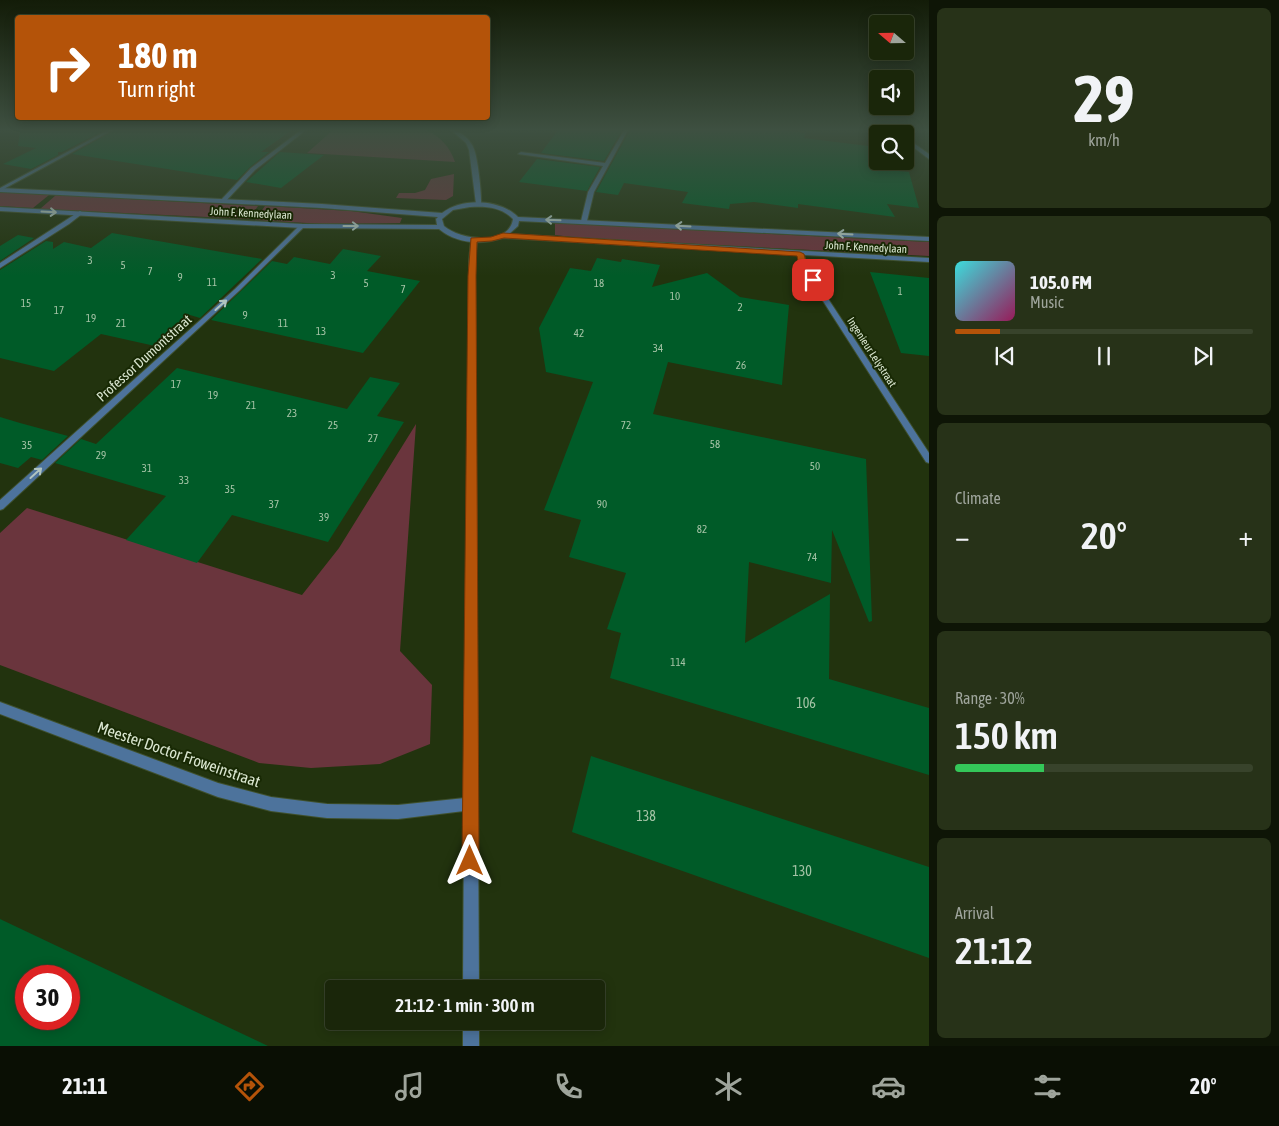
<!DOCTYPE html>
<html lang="en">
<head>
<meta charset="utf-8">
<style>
  body { margin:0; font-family:"Asap Condensed",sans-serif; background:#273218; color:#f1f3f6; height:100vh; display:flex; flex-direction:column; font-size:19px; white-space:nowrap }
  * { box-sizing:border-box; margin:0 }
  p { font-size:16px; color:#9fa59c }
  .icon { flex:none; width:28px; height:28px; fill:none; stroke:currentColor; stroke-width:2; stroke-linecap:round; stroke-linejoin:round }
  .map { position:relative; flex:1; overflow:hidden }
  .sheet { display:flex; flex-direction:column; gap:8px; padding:8px; background:#0e1506; width:350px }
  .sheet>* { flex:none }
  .top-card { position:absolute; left:15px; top:15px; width:475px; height:105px; border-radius:5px; box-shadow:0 2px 12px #0003,0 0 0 1px #38432b; background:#b45309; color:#fff; overflow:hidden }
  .needle { width:32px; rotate:290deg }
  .controls { position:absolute; left:869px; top:15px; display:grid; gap:10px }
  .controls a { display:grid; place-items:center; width:45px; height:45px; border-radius:5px; background:#1a260a; box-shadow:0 2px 12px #0003,0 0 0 1px #38432b; font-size:25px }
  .speed { position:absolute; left:15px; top:965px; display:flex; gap:10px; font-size:25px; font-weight:700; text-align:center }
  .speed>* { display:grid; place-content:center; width:65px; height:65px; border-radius:50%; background:#1a260a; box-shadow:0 2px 12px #0003,0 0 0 1px #38432b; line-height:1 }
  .speed .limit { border:8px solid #d22; background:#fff; color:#111 }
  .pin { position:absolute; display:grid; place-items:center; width:42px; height:42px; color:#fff; margin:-21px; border-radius:10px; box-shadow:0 2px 8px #0006 }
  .me { position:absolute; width:55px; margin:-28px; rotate:0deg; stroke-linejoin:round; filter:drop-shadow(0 0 4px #0008) }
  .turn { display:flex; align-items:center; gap:18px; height:105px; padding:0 20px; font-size:22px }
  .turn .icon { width:65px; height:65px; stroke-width:2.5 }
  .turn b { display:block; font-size:35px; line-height:42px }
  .big { font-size:38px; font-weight:600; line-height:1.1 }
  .sheet .tile { flex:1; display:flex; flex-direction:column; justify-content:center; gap:8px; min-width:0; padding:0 18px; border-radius:8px; background:#273218 }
  .sheet .dial { align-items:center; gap:0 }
  .dial b { font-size:65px; line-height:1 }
  .song { display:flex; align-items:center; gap:15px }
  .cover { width:60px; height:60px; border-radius:8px; background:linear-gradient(135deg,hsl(180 70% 55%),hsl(330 70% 35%)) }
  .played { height:5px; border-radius:2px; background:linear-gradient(90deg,#b45309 15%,#38432b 15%) }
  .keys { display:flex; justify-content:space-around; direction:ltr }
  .heat { display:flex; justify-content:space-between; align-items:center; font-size:28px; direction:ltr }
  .charge { height:8px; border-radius:4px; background:linear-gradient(90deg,#34c759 30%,#38432b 0) }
  .trip { position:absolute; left:325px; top:980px; width:280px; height:50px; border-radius:5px; background:#1a260a; box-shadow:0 2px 12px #0003,0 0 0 1px #38432b; font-weight:600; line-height:50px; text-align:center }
  .menu { display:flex; height:80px; justify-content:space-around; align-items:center; background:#0a0f04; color:#9fa59c }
  .menu .icon { width:35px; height:35px }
  .menu .current { color:#b45309 }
  .menu b { font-size:22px; color:#f1f3f6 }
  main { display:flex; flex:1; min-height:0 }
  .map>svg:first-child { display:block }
</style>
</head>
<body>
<main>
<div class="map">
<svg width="929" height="1046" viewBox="0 0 929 1046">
  <rect width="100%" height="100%" fill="#22330e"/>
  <path fill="#6a353d" d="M333,130H426C440,136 450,147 455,162L307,153Z
    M454,174L453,196L446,200L396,198L399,193H415L425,190L431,179Z
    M0,192L49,195L33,208L0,206Z
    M56,195L258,206L249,219L40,209Z
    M265,206L351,211L402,218L400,223L324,224L255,220Z
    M555,223L929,242V256L580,238L555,235Z
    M416,424L400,651L432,685L430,744L380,764L311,768L259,763L0,665V533L27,508L302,595L339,548Z"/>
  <path fill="#005b28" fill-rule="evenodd" d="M20,130H105L62,152H58V155L31,169L3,164L36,148L18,146Z
    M115,130H292L261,152H269L250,167L237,180L72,154Z
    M558,130H622L604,161L541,153Z
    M630,130H781L805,133L804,138L868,146L869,162L898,166L899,171L909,172L919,208L887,204L895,217L798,204V208L754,202L730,204L729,209L682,203L688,192L624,183L618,195L596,192Z
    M280,152L324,155L281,188L246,182Z
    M537,159L600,167L587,191L519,182Z
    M112,233L262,259L200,318L190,315L155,346L101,334L54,371L0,358V270L46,241L53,242V249L64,242L91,248Z
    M18,235L34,238L0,261V246Z
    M343,249L381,256L367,271L420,281L363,353L211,320L272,261L287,264L294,257L330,264Z
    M597,258L621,262L622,259L660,265L652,287L707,273L740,297L789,305L782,385L668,362L653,414L866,459L872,621L869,622L832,530L831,583L749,562L745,643L830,594L829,679L929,708V775L610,678L621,633L607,629L626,573L569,557L581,520L544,510L593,382L546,372L539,328L570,268L591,271Z
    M870,272L929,278V356L901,353Z
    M177,368L347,409L370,377L400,383L377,416L404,422L328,542L232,515L197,563L126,540L166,496L55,463L81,439L96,444Z
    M0,417L20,423L68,436L42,460L31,457L18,468L0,463Z
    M591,756L929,867V958L572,832Z
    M0,919L78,956L268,1046H0ZM26,976H69V1019H26Z"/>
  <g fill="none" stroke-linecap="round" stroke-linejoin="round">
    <g stroke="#3f502d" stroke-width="2">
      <path id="minor" d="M108,130H113L0,191V188Z
        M301,130H306L255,170L224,203H220V201L251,168Z
        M451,130C460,130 471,140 474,149C478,159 482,196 481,205L476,204L469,150L466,143Z
        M624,130H628L594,192L587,221L584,223L581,221L588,192L603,166L518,154L521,152L605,163Z
        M890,130H895L900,134H894Z
        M905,137L929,154V159L905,141Z
        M80,211L83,213L82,214L69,224L0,268V263Z
        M300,225L305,226L239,291L3,509L0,510V500L235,289Z
        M474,238L477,240L475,261L479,989H463L464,811L398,819L327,818L271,811L218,797L0,714V702L218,783L271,797L327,804L398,805L465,798L469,261L471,240Z
        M799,253L804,254L806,265L929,453V463L926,462L800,265Z
        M463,1021H479V1046H463Z"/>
    </g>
    <g stroke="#3f502d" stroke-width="2">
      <path id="tertiary" d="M0,188L322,204L442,213C462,197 500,199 518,217L929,237V241L519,221L518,226L509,234L929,258V262L503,238C481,245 457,244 439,229L302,228L0,211V207L302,224L437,225L436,219L438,217L322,208L0,192ZM470,207C486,206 501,207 513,219C509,247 460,240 444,226L442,219L453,210Z"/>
    </g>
    <use href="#minor" fill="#4d739c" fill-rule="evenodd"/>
    <use href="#tertiary" fill="#4d739c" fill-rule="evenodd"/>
  </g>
  <defs><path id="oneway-shaft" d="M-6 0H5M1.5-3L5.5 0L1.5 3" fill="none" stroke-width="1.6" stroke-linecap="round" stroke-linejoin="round" transform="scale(1.25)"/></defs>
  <g stroke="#b0c4c0">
    <use href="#oneway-shaft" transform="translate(49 212) rotate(3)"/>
    <use href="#oneway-shaft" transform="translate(553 220) rotate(-178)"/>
    <use href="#oneway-shaft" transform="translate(351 226)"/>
    <use href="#oneway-shaft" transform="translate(683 226) rotate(-177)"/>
    <use href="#oneway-shaft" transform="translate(845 234) rotate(-177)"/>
    <use href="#oneway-shaft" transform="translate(221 305) rotate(-42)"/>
    <use href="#oneway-shaft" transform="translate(36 473) rotate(-42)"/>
  </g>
  <linearGradient id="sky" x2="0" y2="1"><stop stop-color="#131c08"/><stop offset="0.47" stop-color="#3e5041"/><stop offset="1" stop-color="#3e5041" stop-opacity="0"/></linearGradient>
  <rect width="929" height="276" fill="url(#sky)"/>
  <path fill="#b45309" stroke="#753606" d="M503,233L800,252L804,254L807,266L817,280L810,282L799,266L797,256L504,238L492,241L477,242L476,276L479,861L476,866L470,869L465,866L462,861L468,276L471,238L491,237Z"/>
  <g text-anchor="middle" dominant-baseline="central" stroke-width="4" stroke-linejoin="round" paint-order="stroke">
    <g font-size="11" fill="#dae6d0" stroke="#182904">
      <text transform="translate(251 213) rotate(3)">John F. Kennedylaan</text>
      <text transform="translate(866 247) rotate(3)">John F. Kennedylaan</text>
      <text transform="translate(872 352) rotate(57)">Ingenieur Lelystraat</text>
    </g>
    <g font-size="11" fill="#a4c3a6">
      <text x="90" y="260">3</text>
      <text x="123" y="265">5</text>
      <text x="150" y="271">7</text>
      <text x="333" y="275">3</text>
      <text x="180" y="277">9</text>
      <text x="212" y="282">11</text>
      <text x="366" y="283">5</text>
      <text x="599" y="283">18</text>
      <text x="403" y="289">7</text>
      <text x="900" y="291">1</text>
      <text x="675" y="296">10</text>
      <text x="26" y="303">15</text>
      <text x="740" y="307">2</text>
      <text x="59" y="310">17</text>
      <text x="245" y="315">9</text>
      <text x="91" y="318">19</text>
      <text x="121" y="323">21</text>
      <text x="283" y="323">11</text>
      <text x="321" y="331">13</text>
      <text x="579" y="333">42</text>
      <text x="658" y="348">34</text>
      <text x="741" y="365">26</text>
      <text x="176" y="384">17</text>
      <text x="213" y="395">19</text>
      <text x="251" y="405">21</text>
      <text x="292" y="413">23</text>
      <text x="333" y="425">25</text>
      <text x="626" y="425">72</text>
      <text x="373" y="438">27</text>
      <text x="715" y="444">58</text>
      <text x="27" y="445">35</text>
      <text x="101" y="455">29</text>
      <text x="815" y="466">50</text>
      <text x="147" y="468">31</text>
      <text x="184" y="480">33</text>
      <text x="230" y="489">35</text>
      <text x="274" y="504">37</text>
      <text x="602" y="504">90</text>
      <text x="324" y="517">39</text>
      <text x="702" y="529">82</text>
      <text x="812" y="557">74</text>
      <text x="678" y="662">114</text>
    </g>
    <g font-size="14" fill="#dae6d0" stroke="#182904">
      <text transform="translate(144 358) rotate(-42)">Professor Dumontstraat</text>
    </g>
    <g font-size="14" fill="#a4c3a6">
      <text x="806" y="703">106</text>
      <text x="646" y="816">138</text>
      <text x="802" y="871">130</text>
    </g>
    <g font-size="16" fill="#dae6d0" stroke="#182904">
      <text transform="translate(179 754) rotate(19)">Meester Doctor Froweinstraat</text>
    </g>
  </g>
</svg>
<div class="controls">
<a><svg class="needle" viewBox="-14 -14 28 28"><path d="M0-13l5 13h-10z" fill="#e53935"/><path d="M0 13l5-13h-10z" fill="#9fa59c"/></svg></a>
<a><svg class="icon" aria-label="sound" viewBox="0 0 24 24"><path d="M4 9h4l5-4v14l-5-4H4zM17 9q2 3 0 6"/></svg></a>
<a><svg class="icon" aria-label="search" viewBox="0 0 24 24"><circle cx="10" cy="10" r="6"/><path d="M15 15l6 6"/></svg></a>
</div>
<div class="speed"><div class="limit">30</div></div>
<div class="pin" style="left:813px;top:280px;background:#d93025"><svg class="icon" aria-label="arrive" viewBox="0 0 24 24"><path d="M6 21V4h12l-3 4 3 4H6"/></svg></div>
<svg class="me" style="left:470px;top:861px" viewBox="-20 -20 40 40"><path d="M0-17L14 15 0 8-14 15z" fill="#b45309" stroke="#fff" stroke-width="4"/></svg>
<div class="trip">21:12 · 1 min · 300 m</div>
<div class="top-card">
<div class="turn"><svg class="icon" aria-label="right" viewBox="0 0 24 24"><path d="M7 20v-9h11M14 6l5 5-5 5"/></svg><div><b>180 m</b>Turn right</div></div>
</div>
</div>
<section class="sheet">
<div class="tile dial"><b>29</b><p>km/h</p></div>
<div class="tile">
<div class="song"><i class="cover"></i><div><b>105.0 FM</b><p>Music</p></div></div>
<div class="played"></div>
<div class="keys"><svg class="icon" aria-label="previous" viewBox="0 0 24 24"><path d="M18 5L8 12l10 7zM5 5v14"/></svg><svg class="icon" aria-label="pause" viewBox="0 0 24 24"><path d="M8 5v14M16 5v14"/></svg><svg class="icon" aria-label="next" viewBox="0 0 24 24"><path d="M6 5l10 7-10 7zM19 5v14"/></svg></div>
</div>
<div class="tile"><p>Climate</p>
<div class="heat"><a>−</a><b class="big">20°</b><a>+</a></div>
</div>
<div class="tile"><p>Range · 30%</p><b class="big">150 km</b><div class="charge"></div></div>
<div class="tile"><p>Arrival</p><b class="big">21:12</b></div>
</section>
</main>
<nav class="menu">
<b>21:11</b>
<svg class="icon current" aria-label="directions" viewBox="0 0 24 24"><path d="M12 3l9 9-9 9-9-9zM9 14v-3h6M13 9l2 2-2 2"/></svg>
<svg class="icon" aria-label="music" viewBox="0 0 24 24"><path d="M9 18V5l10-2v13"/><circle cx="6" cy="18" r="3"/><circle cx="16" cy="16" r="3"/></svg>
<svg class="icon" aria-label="phone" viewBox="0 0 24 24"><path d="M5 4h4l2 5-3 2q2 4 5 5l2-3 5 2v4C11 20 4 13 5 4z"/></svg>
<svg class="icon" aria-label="climate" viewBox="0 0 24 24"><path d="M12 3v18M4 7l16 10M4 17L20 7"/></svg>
<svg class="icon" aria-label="car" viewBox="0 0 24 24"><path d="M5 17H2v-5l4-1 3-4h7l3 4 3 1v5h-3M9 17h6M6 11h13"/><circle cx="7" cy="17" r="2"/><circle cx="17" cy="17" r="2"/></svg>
<svg class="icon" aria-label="filters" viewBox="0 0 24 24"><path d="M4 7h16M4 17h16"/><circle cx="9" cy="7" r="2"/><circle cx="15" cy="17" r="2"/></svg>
<b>20°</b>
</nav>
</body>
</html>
